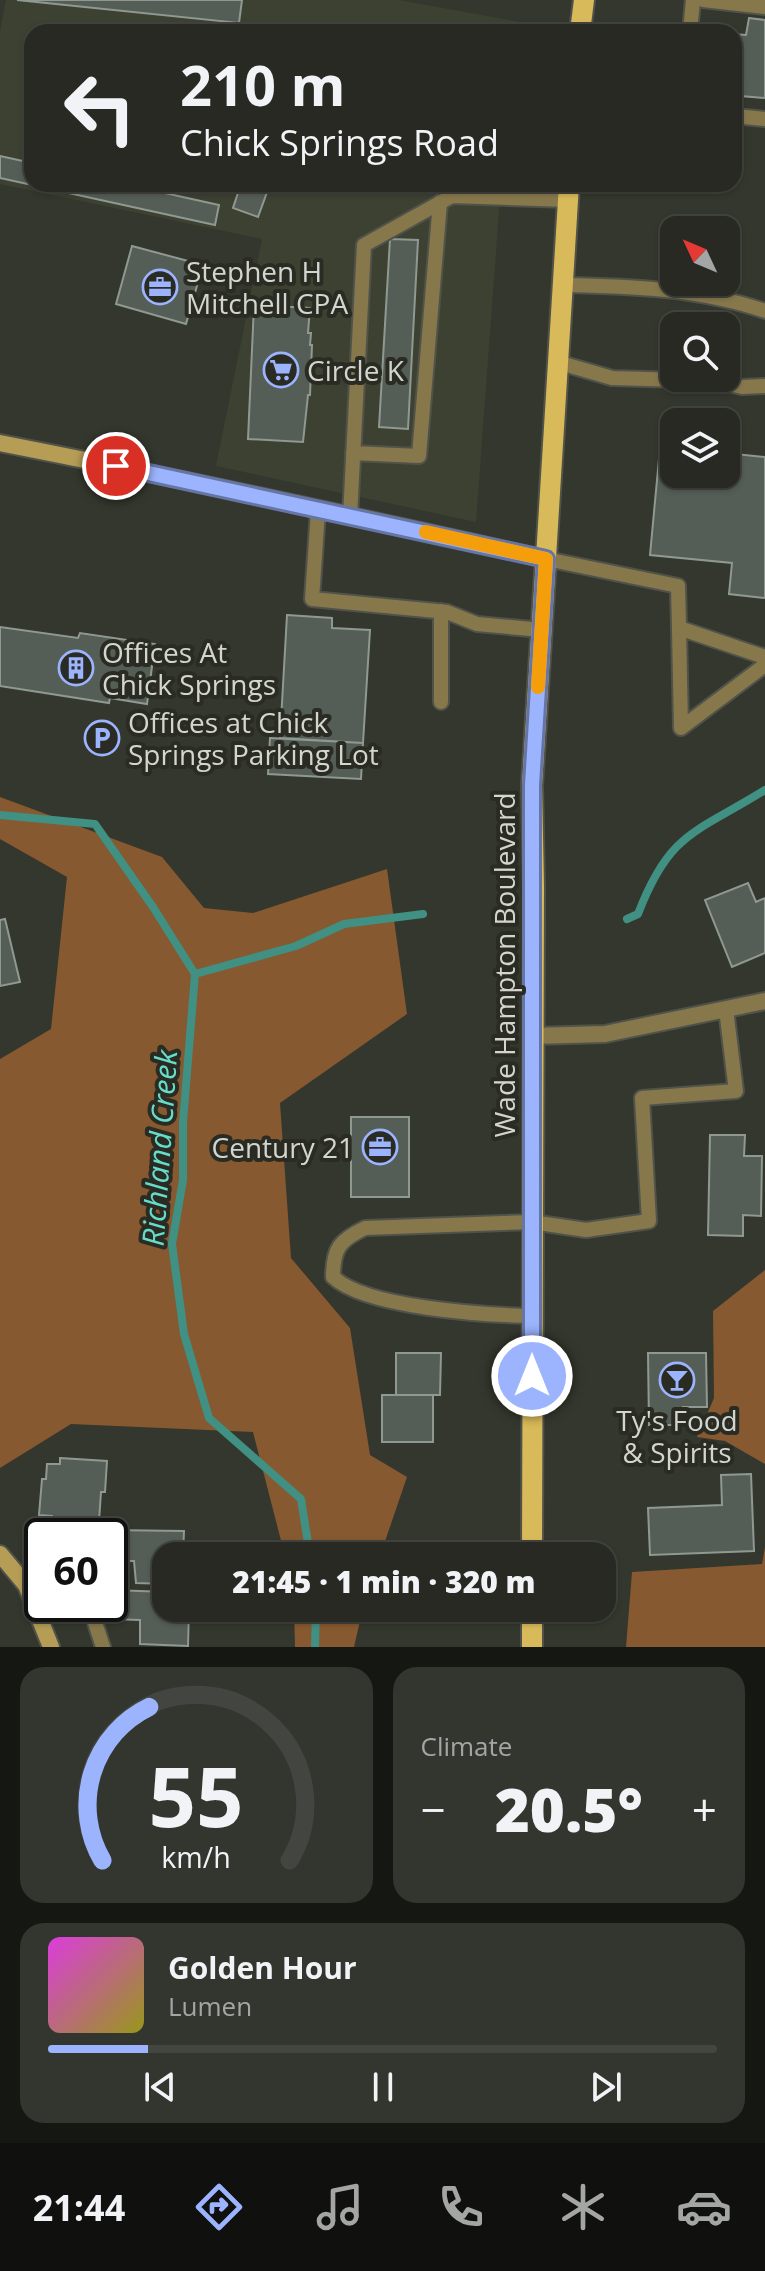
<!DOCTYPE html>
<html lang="en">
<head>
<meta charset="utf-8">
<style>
  body { margin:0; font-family:"Open Sans",sans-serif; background:#33352f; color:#f1f3f6; height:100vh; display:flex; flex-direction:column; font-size:30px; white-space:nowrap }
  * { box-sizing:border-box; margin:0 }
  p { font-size:26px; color:#a4a6a5 }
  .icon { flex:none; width:44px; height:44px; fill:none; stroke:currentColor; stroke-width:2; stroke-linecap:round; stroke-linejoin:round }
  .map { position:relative; height:1647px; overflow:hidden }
  .details { display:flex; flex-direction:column; gap:20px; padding:20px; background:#151713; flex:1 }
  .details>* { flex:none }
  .banner { position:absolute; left:24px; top:24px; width:718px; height:168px; border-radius:24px; box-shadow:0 2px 6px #0004,0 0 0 2px #434540; background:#272922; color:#f1f3f6; overflow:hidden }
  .needle { width:52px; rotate:314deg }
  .controls { position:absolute; left:660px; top:216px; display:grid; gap:16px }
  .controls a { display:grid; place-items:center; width:80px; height:80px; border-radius:16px; background:#272922; box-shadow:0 2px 6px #0004,0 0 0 2px #434540; font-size:40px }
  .speed { position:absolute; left:24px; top:1518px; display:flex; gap:16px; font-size:40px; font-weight:700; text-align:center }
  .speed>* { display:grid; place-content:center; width:104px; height:104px; border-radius:50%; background:#272922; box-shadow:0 2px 6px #0004,0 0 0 2px #434540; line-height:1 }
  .speed .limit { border:4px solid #111; border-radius:12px; background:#fff; color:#111 }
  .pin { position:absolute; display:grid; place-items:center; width:68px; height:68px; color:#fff; margin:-34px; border:4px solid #fff; border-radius:50%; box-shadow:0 2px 8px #0007 }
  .me { position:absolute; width:88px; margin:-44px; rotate:0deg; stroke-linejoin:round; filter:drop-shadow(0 0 6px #0008) }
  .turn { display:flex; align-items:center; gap:28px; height:168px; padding:0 24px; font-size:36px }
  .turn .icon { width:104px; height:104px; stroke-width:2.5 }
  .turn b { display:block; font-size:56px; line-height:68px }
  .big { font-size:60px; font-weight:800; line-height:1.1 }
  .details .tile { flex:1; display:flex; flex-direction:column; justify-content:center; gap:12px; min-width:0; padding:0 28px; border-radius:24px; background:#33352f }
  .details .dial { align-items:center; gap:0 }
  .dial svg { height:208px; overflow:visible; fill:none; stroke:#434540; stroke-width:7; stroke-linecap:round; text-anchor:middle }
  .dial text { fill:#f1f3f6; stroke:none }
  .song { display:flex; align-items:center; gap:24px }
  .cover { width:96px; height:96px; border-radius:12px; background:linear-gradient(135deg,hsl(300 70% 55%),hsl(60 70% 35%)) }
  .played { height:8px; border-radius:4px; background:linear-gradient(90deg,#9cb4fd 15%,#434540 15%) }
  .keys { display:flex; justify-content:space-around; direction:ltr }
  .heat { display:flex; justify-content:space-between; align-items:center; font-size:44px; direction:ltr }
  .details .tiles { flex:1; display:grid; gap:20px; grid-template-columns:1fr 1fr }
  .tile:last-child { grid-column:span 2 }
  .trip { position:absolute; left:152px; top:1542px; width:464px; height:80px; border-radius:24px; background:#272922; box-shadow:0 2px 6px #0004,0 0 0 2px #434540; font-weight:800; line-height:80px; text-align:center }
  .menu { display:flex; height:128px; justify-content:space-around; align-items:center; background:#10100e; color:#a4a6a5 }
  .menu .icon { width:56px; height:56px }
  .menu .on { color:#9cb4fd }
  .menu b { font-size:36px; color:#f1f3f6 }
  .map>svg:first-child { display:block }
</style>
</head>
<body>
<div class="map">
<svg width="765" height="1647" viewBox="0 0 765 1647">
  <rect width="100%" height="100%" fill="#34372d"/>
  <path fill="#3d4132" d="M6,0H399L519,22L518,32H32V184H501L476,522L216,466L262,239L0,184V32Z"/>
  <path fill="#865930" d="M0,797L162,857L204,908L253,913L387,869L407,1014L280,1103L291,1258L350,1328L370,1455L407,1477L380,1556H285L253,1432L71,1424L0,1468V1059L51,1029L67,877L0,839Z
    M765,1270V1464L725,1441L697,1437L714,1398L713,1311Z
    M765,1547V1647H626L632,1572L762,1564Z
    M294,1608H363L354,1647H295Z"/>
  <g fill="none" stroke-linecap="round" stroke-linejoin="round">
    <path stroke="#409083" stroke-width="8" d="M0,815L95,824L153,907L195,974L183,1122V1180L172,1244L184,1334L209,1418L301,1499L310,1556
      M627,919L638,914C670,831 696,833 765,790
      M195,974L296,946L344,924L423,914
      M315,1647L316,1608"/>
  </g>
  <path fill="#545d56" stroke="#8f9991" stroke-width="2" d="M17,0H242L239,23Z
    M749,18L765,20V98L741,96L743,82L734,81V34L746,35Z
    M0,156L32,163V184H124L219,205L215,225L0,178Z
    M241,184H270L258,217L233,208Z
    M390,239L418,240L408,429L379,427Z
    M132,246L203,265L186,324L116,304Z
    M254,305L310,308L308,333H311L310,345H312L310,395H308L303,442L248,439Z
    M660,448L674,449V474H726V453L765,457V598L729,594L732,563L650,555Z
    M287,615L332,618V628L370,630L363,743L280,738Z
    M0,627L78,638L80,633L155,644L147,704L110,698L109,703L0,686Z
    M270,738L363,743L361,779L268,774Z
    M748,883L756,902L765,898V953L732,967L705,900Z
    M5,919L20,982L0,986V920Z
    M351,1117H409V1197H351Z
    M710,1135H745L744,1156H762L761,1216L743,1215V1236L708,1235Z
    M396,1353H441L440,1395H396Z
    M648,1353H706L707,1407H683V1425H649Z
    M382,1395H433V1442H382Z
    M60,1458L107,1461L105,1492H101L99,1521L52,1518V1516L39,1515L42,1479H46L47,1464H60Z
    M751,1474L754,1551L650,1555L648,1508L722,1505L721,1475Z
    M108,1530L184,1531L183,1556H166V1584L136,1583L134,1561H110Z
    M112,1590L166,1592V1608H189L188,1646L140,1644V1620L111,1619Z"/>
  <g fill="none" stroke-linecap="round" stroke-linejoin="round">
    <g stroke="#51534a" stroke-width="18">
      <path id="lane" d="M703,0L765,7
        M690,32L693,0
        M734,116L765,119
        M563,285C630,286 701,289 765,311
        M557,362L612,378L716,381L742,387L765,386
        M353,453L419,456L440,202
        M318,511L312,599L447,612L477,624L542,630
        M350,517L364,245L452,196L568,200
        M546,559L678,586L679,628
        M765,657L679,628L681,728L765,665
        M441,702V611
        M532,1316C485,1315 366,1308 333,1277C333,1248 340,1240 365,1228L532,1222L586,1230L649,1221L642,1098L736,1091L726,1009
        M89,1604L103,1647"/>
    </g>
    <g stroke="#51534a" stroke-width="20">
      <path id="street" d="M532,1036L605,1034L765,1001"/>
    </g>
    <g stroke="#51534a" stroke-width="20">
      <path id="secondary" d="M0,443C183,479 364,518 546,559
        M0,1554L26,1585L51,1647"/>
    </g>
    <g stroke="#51534a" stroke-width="24">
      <path id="primary" d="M580,32L584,0
        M532,1556L534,887L532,785L569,184
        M532,1608V1647"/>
    </g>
    <use href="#lane" stroke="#87784c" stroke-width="14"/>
    <use href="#street" stroke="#87784c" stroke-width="16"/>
    <use href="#secondary" stroke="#b59d55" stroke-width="16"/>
    <use href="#primary" stroke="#d9ba5a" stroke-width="20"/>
  </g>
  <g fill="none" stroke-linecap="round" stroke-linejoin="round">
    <g stroke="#6575a4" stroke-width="20">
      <path id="route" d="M116,466L546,559L532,785V1376"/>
    </g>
    <use href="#route" stroke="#9cb4fd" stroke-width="14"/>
    <path stroke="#f59e0b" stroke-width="14" d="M426,532L546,559L538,687"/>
  </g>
  <defs>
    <g id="office-ring" transform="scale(1.8)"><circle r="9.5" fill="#2a2c24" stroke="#9cb4fd" stroke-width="1.5"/><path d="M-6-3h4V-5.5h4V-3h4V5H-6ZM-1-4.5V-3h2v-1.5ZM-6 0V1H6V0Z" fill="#9cb4fd"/></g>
    <g id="supermarket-ring" transform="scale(1.8)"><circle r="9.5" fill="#2a2c24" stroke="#9cb4fd" stroke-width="1.5"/><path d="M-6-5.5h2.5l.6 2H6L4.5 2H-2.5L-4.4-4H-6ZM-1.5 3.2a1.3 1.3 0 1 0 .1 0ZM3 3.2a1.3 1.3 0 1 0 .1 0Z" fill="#9cb4fd"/></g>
    <g id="building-ring" transform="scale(1.8)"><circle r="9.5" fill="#2a2c24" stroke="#9cb4fd" stroke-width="1.5"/><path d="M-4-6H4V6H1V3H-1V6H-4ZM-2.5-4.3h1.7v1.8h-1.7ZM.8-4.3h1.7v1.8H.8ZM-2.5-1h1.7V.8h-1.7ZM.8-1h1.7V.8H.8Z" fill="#9cb4fd"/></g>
    <g id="parking-ring" transform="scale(1.8)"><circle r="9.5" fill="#2a2c24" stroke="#9cb4fd" stroke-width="1.5"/><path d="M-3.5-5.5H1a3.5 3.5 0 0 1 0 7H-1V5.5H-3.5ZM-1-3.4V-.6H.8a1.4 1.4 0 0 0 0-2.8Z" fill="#9cb4fd"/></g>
    <g id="bar-ring" transform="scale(1.8)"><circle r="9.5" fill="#2a2c24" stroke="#9cb4fd" stroke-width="1.5"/><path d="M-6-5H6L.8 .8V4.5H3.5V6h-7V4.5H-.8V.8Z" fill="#9cb4fd"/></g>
  </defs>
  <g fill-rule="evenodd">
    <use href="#office-ring" x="160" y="287"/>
    <use href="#supermarket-ring" x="281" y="370"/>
    <use href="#building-ring" x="76" y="668"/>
    <use href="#parking-ring" x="102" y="738"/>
    <use href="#office-ring" x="380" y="1147"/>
    <use href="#bar-ring" x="677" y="1380"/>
  </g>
  <g text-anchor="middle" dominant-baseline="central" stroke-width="8" stroke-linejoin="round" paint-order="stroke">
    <g font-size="28" fill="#d3d5cf" stroke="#2a2c24" text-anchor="start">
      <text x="186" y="271">Stephen H<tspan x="186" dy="32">Mitchell CPA</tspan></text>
      <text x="307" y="370">Circle K</text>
      <text x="102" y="652">Offices At<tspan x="102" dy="32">Chick Springs</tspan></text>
      <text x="128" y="722">Offices at Chick<tspan x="128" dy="32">Springs Parking Lot</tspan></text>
      <text x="354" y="1147" text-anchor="end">Century 21</text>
      <text x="677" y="1420" text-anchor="middle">Ty's Food<tspan x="677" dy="32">&amp; Spirits</tspan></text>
    </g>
    <g font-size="28" fill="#d3d5cf" stroke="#2a2c24">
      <text transform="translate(504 965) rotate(-90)">Wade Hampton Boulevard</text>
    </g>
    <g font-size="30" font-style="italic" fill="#66ddc9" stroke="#2a2c24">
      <text transform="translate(159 1148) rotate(-86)">Richland Creek</text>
    </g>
  </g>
</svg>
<div class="controls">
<a><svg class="needle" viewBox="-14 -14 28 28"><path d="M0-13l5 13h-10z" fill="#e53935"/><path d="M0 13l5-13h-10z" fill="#a4a6a5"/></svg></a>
<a><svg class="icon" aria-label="search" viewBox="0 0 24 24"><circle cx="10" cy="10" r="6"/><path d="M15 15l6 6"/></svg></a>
<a><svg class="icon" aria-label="layers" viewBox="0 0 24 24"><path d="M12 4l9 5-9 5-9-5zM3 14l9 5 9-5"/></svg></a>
</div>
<div class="speed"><div class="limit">60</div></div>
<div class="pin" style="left:116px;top:466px;background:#d93025"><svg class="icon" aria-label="arrive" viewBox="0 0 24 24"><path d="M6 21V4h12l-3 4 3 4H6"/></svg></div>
<svg class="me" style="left:532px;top:1376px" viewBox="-20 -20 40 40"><circle r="17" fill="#9cb4fd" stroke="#fff" stroke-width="3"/><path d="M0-11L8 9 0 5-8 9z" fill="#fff"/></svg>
<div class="trip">21:45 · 1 min · 320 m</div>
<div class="banner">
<div class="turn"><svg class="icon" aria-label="left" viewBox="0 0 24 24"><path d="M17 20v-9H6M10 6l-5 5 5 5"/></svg><div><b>210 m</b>Chick Springs Road</div></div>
</div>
</div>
<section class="details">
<div class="tiles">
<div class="tile dial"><svg viewBox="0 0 100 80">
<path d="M14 69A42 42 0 1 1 86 69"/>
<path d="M14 69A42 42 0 0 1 32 10" stroke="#9cb4fd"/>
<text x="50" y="56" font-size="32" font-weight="700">55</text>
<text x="50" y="72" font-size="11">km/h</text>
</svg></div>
<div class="tile"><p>Climate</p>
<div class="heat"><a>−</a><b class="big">20.5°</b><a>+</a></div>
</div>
<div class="tile">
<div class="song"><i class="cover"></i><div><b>Golden Hour</b><p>Lumen</p></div></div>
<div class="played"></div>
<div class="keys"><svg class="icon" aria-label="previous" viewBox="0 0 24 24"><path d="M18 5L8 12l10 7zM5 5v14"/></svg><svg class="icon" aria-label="pause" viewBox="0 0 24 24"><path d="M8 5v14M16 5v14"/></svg><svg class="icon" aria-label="next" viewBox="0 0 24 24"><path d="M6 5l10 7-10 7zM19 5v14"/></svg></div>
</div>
</div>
</section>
<nav class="menu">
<b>21:44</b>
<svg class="icon on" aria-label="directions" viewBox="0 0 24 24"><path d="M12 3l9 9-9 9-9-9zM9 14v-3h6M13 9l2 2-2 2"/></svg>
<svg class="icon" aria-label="music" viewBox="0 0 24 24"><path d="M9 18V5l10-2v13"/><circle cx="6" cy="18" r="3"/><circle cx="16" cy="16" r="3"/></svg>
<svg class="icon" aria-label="phone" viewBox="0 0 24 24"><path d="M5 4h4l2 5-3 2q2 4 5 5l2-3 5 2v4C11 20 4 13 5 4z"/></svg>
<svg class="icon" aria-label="climate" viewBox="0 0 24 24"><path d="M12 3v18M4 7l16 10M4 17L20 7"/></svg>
<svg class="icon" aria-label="car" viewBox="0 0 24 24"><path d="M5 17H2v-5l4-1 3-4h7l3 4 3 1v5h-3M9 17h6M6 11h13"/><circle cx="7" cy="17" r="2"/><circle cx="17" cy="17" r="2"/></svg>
</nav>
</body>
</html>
